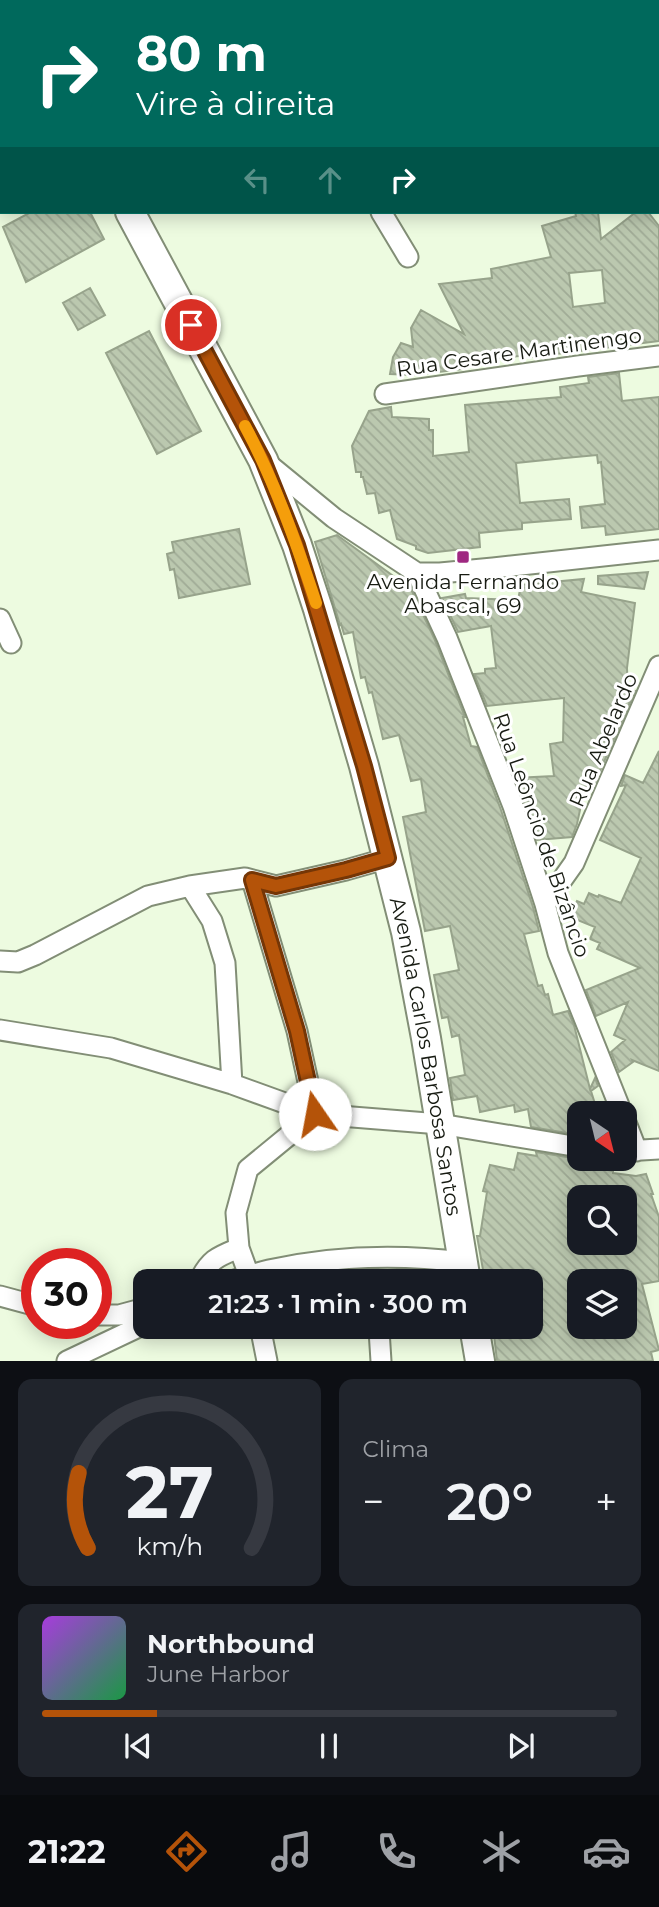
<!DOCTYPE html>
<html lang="pt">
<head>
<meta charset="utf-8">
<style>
  body { margin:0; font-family:Montserrat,sans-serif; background:#20242c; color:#f1f3f6; height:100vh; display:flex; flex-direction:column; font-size:26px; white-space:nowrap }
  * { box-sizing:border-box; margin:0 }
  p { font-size:23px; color:#9ea1a6 }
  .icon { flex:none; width:38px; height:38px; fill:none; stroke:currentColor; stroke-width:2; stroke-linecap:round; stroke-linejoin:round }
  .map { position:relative; height:1361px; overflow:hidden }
  .sheet { display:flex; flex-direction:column; gap:18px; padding:18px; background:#0d0f14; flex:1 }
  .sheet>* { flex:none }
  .top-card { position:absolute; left:0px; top:0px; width:660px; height:214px; box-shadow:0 4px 18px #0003; background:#00695c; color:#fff; overflow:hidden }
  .needle { width:46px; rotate:145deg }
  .tools { position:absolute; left:567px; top:1101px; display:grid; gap:14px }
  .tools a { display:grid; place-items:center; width:70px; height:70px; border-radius:14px; background:#171b24; box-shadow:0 4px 18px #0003; font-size:35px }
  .speed { position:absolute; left:21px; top:1248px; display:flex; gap:14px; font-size:35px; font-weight:700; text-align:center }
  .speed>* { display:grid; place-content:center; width:91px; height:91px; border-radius:50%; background:#171b24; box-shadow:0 4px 18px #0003; line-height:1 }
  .speed .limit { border:10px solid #d22; background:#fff; color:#111 }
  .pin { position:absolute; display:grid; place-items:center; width:60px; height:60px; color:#fff; margin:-30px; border:4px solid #fff; border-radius:50%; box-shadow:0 2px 7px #0007 }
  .me { position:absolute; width:77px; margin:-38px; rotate:348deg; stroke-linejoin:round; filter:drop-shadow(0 0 5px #0008) }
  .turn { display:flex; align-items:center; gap:24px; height:147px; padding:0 21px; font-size:32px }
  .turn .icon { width:91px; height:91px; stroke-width:2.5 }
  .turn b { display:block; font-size:49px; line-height:60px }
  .lanes { display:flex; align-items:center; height:66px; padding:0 21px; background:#0003; justify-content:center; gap:35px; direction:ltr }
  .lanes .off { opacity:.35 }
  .big { font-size:52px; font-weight:600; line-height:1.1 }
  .sheet .card { flex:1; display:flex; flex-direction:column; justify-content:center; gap:10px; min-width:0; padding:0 24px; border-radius:14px; background:#20242c }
  .sheet .dial { align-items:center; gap:0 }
  .dial svg { height:182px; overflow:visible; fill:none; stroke:#363941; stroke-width:7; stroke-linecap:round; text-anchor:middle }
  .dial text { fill:#f1f3f6; stroke:none }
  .song { display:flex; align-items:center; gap:21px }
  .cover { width:84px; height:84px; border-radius:10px; background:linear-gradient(135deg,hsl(280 70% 55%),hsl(140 70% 35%)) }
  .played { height:7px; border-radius:4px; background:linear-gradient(90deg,#b45309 20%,#363941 20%) }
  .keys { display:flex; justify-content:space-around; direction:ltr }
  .heat { display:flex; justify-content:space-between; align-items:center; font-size:38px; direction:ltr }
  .sheet .tiles { flex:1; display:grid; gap:18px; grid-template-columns:1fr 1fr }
  .card:last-child { grid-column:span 2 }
  .trip { position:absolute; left:133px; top:1269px; width:410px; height:70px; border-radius:14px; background:#171b24; box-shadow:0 4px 18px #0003; font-weight:600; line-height:70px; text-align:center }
  .menu { display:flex; height:112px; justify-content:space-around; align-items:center; background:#090b0e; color:#9ea1a6 }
  .menu .icon { width:49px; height:49px }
  .menu .selected { color:#b45309 }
  .menu b { font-size:32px; color:#f1f3f6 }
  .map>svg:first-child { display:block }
</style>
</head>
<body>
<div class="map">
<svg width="659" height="1361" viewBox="0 0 659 1361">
  <defs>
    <pattern id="building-back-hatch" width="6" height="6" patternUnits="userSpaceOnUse" patternTransform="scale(1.75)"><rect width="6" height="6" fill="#bbc8af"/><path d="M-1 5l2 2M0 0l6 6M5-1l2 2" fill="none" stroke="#a0ab96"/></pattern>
  </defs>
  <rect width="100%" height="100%" fill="#edfbe0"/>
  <path fill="url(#building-back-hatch)" stroke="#97a38b" stroke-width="2" fill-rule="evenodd" d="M31,212H90L104,239L26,282L3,227Z
    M575,212H598L601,239L636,212H648L659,226V341L533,357L532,355L497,358L496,352L461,358L464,369L413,375L390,374L393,357L401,343L413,347L411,328L421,310L464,334L439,284L492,278L491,269L551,257L542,226L576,216ZM602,270L605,303L573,307L569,273Z
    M90,288L105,315L78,330L63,303Z
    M149,331L201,431L157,454L106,353Z
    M619,373L622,401L659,397V529L606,535L605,526L582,528L580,507L605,504L601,462L598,463L597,455L565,458L516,463L520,503L569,499L571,519L522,523V529L479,533L480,547L428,553L416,549V546L397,539L390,510L379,513L375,493L367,494L363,477H361V472H356L352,446L369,411L391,407L392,417L429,419V430H433V456L469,452L465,405L561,397L560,387L589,383L588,377Z
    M239,529L250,584L179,598L174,569L170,570L167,554L174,552L172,542Z
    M337,535L411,589L434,638L465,717H463L471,746L477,747L501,810L533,907L539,931L524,934L538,986L542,985L545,995L548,994L553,1015L568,1011L574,1025L590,1089L595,1078L598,1086L591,1091L595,1104L579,1110V1135L531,1127L528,1109L515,1112L514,1105L480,1112L477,1096L453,1100L450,1078L465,1075L459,1035L452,1037L448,1017L442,1018L434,975L459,970L450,926L425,931L403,817L426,812L421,779L411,781L399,735L383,739L372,692L369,693L365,677L361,678L353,632L344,634L341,624L340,625L315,542Z
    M648,572L644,589L598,584V576Z
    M584,579L581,592L635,603L627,668L628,692L635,691L593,787L582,788L580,810L577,824L572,837L537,840L515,778L554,776L550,744L563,742L564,698L487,706L474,674L485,673V669L496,668L491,626L458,632L442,598L465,594L466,598L518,600L521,585Z
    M659,751V1071L632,1060L633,1062L619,1072L611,1052L625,1040L614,1035L628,1002L596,1016L586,990L640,968L597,949L600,943L590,939L595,927L570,917L577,901L584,904L589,893L598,897L599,895L621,903L641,858L600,840L626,785L621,786L625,775L643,783Z
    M536,1152L579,1159V1164L613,1171V1173L636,1176L646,1174L653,1194H651L659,1217V1281L642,1284L659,1350L651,1352L653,1361H497L494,1335L543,1325L535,1288L530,1289V1281H485L477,1236H480L487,1192L483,1191L490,1165L514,1170L518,1153L537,1156ZM579,1197H625V1242H579ZM625,1272V1326H579V1280Z"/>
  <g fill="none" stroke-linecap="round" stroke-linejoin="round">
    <g stroke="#828e76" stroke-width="23">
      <path id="minor" d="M250,0L251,2
        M468,0L469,2
        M565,0L569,2
        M381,212L408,257
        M385,394L578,366L659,356
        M267,463L334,518L417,573H440L493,568L659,550
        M417,573L447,638L513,806L545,904L558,953L622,1113
        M0,619L11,643
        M190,886L212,921L225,963L232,1084
        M545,904L574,863L659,666
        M0,961L18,962L35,955L148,896L190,886L245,878L276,886L346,870L388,858
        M0,1030L111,1048L232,1084L315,1114L440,1124L579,1147
        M625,1120L637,1151
        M625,1151L659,1149
        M239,1248L236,1213L248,1169L315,1114L297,1031L252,880
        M199,1281C210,1259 217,1257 239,1248L251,1281
        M232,1281C244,1277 256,1273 269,1270C332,1256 399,1254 463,1262
        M447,1281L463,1262
        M0,1296L37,1306
        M96,1315H119L145,1308
        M260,1326L267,1361
        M67,1361L145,1324
        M381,1361L379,1330L383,1326"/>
    </g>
    <g stroke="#828e76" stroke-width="32">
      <g id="secondary">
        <path d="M8,0L9,2"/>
        <path id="s1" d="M130,212L263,460L297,545L318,609L364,766L406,932L426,1038L466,1281"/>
        <path d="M474,1326L480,1361"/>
      </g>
    </g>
    <use href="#minor" stroke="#fff" stroke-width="19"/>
    <use href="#secondary" stroke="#fff" stroke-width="28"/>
  </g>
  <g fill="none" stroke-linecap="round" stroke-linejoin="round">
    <g stroke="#753606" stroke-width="18">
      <path id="route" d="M191,325L263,460L297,545L364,766L388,858L346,870L276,886L252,880L297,1031L315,1114"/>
    </g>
    <use href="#route" stroke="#b45309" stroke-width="12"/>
    <path stroke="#f59e0b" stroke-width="12" d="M245,426C275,482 296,542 316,603"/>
  </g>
  <rect fill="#9f2881" stroke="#fff" stroke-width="2.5" x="456" y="550" width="14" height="14" rx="3.5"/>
  <g text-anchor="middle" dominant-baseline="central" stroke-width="6" stroke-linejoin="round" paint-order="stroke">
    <g font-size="21" fill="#171b12" stroke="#fff">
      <text transform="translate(519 352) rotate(-8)">Rua Cesare Martinengo</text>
      <text transform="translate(603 740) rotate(-67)">Rua Abelardo</text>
      <text transform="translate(542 835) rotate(71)">Rua Leôncio de Bizâncio</text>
      <text stroke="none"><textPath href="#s1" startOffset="901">Avenida Carlos Barbosa Santos</textPath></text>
    </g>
    <g font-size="21" fill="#171b12" stroke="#fff">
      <text x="463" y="581">Avenida Fernando<tspan x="463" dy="24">Abascal, 69</tspan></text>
    </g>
  </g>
</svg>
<div class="tools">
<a><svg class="needle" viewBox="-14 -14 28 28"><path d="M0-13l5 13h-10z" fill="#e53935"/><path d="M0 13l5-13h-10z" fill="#9ea1a6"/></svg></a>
<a><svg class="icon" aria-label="search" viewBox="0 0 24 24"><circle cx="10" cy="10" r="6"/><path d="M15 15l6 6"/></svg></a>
<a><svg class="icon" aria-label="layers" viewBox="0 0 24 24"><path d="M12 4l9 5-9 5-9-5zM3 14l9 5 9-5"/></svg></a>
</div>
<div class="speed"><div class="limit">30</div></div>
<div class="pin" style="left:191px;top:325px;background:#d93025"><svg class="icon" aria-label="arrive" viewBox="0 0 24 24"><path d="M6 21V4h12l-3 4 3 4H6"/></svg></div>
<svg class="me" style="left:315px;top:1114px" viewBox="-20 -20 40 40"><circle r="19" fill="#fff"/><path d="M0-13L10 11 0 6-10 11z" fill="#b45309"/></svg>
<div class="trip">21:23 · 1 min · 300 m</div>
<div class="top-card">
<div class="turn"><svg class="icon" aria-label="right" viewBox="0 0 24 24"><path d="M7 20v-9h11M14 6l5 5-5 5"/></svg><div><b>80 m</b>Vire à direita</div></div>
<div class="lanes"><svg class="icon off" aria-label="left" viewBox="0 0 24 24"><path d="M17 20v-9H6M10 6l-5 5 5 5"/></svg><svg class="icon off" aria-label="ahead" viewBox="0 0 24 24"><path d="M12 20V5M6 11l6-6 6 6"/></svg><svg class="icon" aria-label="right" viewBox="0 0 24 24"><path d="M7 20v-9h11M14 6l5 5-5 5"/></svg></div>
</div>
</div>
<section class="sheet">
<div class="tiles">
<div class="card dial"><svg viewBox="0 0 100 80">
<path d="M14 69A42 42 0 1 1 86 69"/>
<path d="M14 69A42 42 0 0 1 10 36" stroke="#b45309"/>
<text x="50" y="56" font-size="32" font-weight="700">27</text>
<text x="50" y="72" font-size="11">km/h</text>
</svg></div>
<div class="card"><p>Clima</p>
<div class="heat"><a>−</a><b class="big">20°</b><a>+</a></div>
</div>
<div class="card">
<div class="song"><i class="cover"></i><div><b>Northbound</b><p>June Harbor</p></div></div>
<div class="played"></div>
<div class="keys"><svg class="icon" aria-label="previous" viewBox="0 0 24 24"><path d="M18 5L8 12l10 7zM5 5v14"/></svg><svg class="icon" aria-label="pause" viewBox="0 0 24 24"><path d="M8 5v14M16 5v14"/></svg><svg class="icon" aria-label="next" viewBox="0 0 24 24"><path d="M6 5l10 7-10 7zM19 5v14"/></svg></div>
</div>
</div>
</section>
<nav class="menu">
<b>21:22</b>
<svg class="icon selected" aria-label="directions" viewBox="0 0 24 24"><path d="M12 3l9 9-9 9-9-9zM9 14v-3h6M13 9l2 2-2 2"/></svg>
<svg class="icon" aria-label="music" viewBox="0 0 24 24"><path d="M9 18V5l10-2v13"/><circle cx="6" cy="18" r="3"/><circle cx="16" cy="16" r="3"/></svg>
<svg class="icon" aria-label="phone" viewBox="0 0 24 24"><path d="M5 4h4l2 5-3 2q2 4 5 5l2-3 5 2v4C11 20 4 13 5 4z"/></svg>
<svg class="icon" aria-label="climate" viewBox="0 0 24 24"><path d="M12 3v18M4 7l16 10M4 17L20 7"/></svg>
<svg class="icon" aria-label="car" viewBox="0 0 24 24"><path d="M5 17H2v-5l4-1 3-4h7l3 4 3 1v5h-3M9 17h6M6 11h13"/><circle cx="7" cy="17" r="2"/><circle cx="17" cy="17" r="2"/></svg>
</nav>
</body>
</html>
